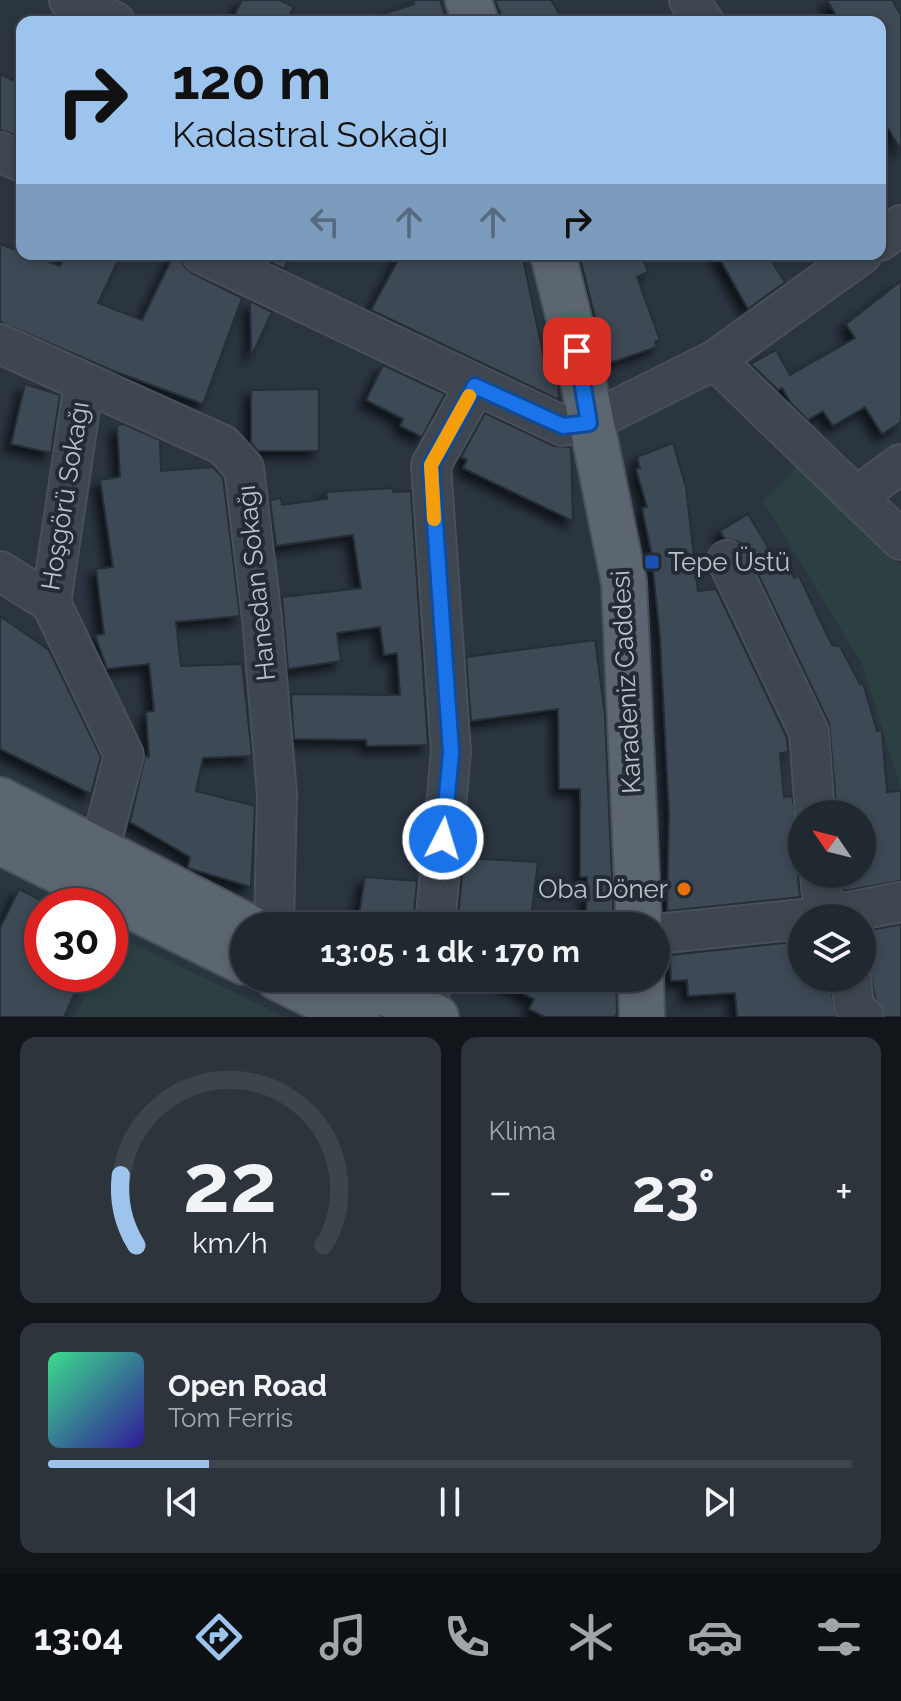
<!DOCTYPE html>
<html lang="tr">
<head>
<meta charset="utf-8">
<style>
  body { margin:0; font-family:Raleway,sans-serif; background:#2d343c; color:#f1f3f6; height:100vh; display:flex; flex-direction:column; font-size:30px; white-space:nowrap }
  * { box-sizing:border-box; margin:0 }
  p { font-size:26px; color:#a2a6ab }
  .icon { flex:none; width:44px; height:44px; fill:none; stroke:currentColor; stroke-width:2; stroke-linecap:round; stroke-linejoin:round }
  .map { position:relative; height:1017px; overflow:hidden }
  .details { display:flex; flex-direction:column; gap:20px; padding:20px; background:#12161a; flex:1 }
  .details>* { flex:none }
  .hud { position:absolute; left:16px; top:16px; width:870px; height:244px; border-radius:16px; box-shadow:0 4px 12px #0003,0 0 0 2px #3d444c; background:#9dc4ed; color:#111; overflow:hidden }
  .needle { width:52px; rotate:305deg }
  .controls { position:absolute; left:788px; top:800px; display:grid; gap:16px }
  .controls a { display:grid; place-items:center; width:88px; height:88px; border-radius:50%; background:#202830; box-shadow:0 4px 12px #0003,0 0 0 2px #3d444c; font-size:40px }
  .speed { position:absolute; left:24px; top:888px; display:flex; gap:16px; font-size:40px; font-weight:700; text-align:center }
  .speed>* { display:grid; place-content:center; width:104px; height:104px; border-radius:50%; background:#202830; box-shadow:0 4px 12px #0003,0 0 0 2px #3d444c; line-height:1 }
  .speed .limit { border:12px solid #d22; background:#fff; color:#111 }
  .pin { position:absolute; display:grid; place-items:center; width:68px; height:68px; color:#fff; margin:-34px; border-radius:16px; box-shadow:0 4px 12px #0006 }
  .me { position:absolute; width:88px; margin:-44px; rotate:5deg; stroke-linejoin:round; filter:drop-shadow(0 0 6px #0008) }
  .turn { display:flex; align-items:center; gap:28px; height:168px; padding:0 24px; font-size:36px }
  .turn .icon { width:104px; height:104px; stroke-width:2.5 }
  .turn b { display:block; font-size:56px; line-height:68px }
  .lanes { display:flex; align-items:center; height:76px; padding:0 24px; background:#0003; justify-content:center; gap:40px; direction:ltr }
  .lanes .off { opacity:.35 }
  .big { font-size:60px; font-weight:700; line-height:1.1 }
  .details .tile { flex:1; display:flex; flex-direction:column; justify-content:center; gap:12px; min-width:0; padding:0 28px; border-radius:16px; background:#2d343c }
  .details .dial { align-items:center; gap:0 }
  .dial svg { height:208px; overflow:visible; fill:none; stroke:#3d444c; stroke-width:7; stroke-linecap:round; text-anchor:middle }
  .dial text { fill:#f1f3f6; stroke:none }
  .song { display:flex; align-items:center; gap:24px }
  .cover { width:96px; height:96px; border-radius:12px; background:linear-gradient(135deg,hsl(150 70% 55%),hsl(250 70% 35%)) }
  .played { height:8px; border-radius:4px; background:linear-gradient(90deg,#9dc4ed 20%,#3d444c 20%) }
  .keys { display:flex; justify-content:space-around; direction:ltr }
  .heat { display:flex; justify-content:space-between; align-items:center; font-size:44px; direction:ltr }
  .details .tiles { flex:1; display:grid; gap:20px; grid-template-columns:1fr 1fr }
  .tile:last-child { grid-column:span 2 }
  .trip { position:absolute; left:230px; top:912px; width:440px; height:80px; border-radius:40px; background:#202830; box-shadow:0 4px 12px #0003,0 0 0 2px #3d444c; font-weight:700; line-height:80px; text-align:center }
  .dock { display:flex; height:128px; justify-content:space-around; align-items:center; background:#0d1013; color:#a2a6ab }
  .dock .icon { width:56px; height:56px }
  .dock .selected { color:#9dc4ed }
  .dock b { font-size:36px; color:#f1f3f6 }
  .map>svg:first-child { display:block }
</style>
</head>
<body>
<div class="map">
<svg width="901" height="1017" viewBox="0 0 901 1017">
  <defs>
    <filter id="shadow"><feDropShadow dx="-7" dy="7" stdDeviation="4" flood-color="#0009"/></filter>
  </defs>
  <rect width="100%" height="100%" fill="#2a3540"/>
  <path fill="#2c4041" d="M802,462L901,566V789L862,664L763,501Z
    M115,935L285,1017H74L96,974H110V946Z"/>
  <path fill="#3d4a55" stroke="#252e37" stroke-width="2" filter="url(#shadow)" d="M242,0H280L294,7L286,22H231Z
    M413,0H440L447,22H371L370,18L414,4Z
    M495,0H551L564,22H504Z
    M827,0H892L901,15V150L880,115V22H840Z
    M0,74L22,84V138L0,130Z
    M0,244L60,266L66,254H121L98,303L142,320L174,254H180L184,266L192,273L242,298L203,404L111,370L0,322Z
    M253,254H291L284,269Z
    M401,254H522L548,377L558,381L559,400L371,310Z
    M579,254H641L648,272L637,277L660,340L655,342L657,347L607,364Z
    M717,254H767L785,282L748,309Z
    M901,281V422L882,434L865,407L833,426L823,411L808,420L791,403L782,388L778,390L751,364L776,350L790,375L855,338L846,324Z
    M250,301L272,312L251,357V338Z
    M383,365L445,394L422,437L400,426L403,419L366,400Z
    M25,384L60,395L51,453L11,444Z
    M319,389V451H258L251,443V390Z
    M485,413L554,446L571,447L573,521L463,468L467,460L461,457Z
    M124,424L160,440L161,471L213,467L223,478L240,616L176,622L181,666L242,664L252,756L203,758L196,791L255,806L251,887L188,868L190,857L130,822L145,756L149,757L146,712L154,711L149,664L107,669L95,635L104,634L96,569L113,567L100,480L120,477L117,425Z
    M673,443L686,487L698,591L716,589L787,738L788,752L780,753L784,797L792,796L798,828L802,856L798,875L800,897L667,911L669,814L660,637L651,551L642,508L647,507L636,469L640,468L637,457Z
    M392,488L393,492L411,491L428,745L367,746L366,740L294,739L291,694L400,695L397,653L384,655L380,627L337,633L341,661L288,669L282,597L361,588L353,535L276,546L270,500L281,498L282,505L327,499L326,492Z
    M748,514L777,562L785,558L794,578L799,576L832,645L840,646L860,684L863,683L877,731H882L887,792L901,791V881L844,891L842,874H862V814H837L829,723L747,551L739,542L725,539L720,531Z
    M0,616L49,650L101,757L91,794L0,749Z
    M595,640L605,715L614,926H586L587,877H580V789H559L558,709L471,721L466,657Z
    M464,858L538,862L530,926H457Z
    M365,877L417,881L413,926H357Z
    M19,889L42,901V974H84L64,1017H0V928Z
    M901,924V1017H885L875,997L869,966L862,959V932Z
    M802,941V978H829L836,1017H737L735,993L688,996L687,980L671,981L670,955Z
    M493,978H616L617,1013L615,1017H545L529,1009L534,999Z"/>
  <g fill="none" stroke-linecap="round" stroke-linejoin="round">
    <g stroke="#485059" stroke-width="42">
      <path id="minor" d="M69,0L115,22
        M689,0L704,22
        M0,152L22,162
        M880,241L901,225
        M202,254L563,426L589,423L715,360L862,254
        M0,344L223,445L244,468L262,619L277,794L274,926
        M715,360L901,540
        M858,495L901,464
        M727,560L809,732L815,814
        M0,571L51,603L84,382
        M51,603L124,755L99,852
        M820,874L824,917
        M817,918L901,902
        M435,926L451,752L431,465L475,386
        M656,934L802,919
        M851,978L854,1006L864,1017
        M428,1013L431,978"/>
    </g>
    <g stroke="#485059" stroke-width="48">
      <path id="major" d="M468,0L476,22
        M553,254L577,351L624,582L639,926
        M0,800L247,926
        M0,842L244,962
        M278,978L357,1017
        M355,978L436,1017
        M641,978L642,1017"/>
    </g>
    <use href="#minor" stroke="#3e4750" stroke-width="38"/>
    <use href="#major" stroke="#5c6670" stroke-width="44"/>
  </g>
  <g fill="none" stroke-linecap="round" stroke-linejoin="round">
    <g stroke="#114b97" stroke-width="20">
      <path id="route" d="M443,839L451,752L431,465L475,386L563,426L589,423L577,351"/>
    </g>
    <use href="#route" stroke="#1a73e8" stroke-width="14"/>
    <path stroke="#f59e0b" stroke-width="14" d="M434,519L431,465L469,396"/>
  </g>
  <rect fill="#1a4fb4" stroke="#232c35" stroke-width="3" x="644" y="554" width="16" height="16" rx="4"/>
  <circle fill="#e8710a" stroke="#232c35" stroke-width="3" cx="684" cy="889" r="8"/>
  <g text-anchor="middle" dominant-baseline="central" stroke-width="8" stroke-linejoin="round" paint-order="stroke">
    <g font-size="26" fill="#bbc2ca" stroke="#232c35">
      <text transform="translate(65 496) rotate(-81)">Hoşgörü Sokağı</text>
      <text transform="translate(256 583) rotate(-96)">Hanedan Sokağı</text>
      <text transform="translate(626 682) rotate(-93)">Karadeniz Caddesi</text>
    </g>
    <g font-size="26" fill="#bbc2ca" stroke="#232c35" text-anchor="start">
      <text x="668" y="562">Tepe Üstü</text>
      <text x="668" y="889" text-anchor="end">Oba Döner</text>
    </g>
  </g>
</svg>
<div class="controls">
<a><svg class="needle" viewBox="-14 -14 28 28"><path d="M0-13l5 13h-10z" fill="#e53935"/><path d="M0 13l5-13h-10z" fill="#a2a6ab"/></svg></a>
<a><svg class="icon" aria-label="layers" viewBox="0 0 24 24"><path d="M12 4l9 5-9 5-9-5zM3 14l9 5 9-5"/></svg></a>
</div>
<div class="speed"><div class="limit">30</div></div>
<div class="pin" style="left:577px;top:351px;background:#d93025"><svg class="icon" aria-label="arrive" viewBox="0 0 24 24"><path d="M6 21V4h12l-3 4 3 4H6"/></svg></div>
<svg class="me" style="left:443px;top:839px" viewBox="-20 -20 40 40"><circle r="17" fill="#1a73e8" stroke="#fff" stroke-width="3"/><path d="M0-11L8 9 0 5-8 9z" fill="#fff"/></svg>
<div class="trip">13:05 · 1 dk · 170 m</div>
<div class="hud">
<div class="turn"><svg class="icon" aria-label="right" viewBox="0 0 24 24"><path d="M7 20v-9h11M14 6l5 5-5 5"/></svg><div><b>120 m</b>Kadastral Sokağı</div></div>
<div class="lanes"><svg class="icon off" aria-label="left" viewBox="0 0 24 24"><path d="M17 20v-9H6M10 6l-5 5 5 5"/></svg><svg class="icon off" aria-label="ahead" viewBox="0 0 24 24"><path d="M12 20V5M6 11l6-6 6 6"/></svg><svg class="icon off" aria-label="ahead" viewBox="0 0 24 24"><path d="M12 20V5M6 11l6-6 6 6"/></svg><svg class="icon" aria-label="right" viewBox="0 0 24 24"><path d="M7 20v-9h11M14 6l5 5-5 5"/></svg></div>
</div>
</div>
<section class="details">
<div class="tiles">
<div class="tile dial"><svg viewBox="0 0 100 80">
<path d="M14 69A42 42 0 1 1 86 69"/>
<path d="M14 69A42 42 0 0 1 8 42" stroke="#9dc4ed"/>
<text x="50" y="56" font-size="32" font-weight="700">22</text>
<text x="50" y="72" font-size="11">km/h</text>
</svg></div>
<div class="tile"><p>Klima</p>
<div class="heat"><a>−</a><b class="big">23°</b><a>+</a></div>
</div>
<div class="tile">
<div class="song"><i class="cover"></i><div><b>Open Road</b><p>Tom Ferris</p></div></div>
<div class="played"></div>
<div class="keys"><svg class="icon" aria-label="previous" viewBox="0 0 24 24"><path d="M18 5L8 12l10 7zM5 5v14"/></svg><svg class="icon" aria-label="pause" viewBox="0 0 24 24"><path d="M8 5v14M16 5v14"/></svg><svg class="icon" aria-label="next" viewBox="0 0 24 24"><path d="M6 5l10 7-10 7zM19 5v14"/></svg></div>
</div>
</div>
</section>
<nav class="dock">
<b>13:04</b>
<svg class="icon selected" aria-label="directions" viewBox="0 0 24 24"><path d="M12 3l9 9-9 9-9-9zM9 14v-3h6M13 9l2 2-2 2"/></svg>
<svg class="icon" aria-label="music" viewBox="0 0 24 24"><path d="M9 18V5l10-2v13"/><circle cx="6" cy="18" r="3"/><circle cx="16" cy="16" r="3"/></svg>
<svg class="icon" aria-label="phone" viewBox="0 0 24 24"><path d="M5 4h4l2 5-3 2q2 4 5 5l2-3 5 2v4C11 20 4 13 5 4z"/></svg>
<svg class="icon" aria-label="climate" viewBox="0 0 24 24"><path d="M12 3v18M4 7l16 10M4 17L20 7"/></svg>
<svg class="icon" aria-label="car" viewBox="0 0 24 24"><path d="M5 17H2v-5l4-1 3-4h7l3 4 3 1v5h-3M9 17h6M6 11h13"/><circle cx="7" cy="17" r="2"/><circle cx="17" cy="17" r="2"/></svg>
<svg class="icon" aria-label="filters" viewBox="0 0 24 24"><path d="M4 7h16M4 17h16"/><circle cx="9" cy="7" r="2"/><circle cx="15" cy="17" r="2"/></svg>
</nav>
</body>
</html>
